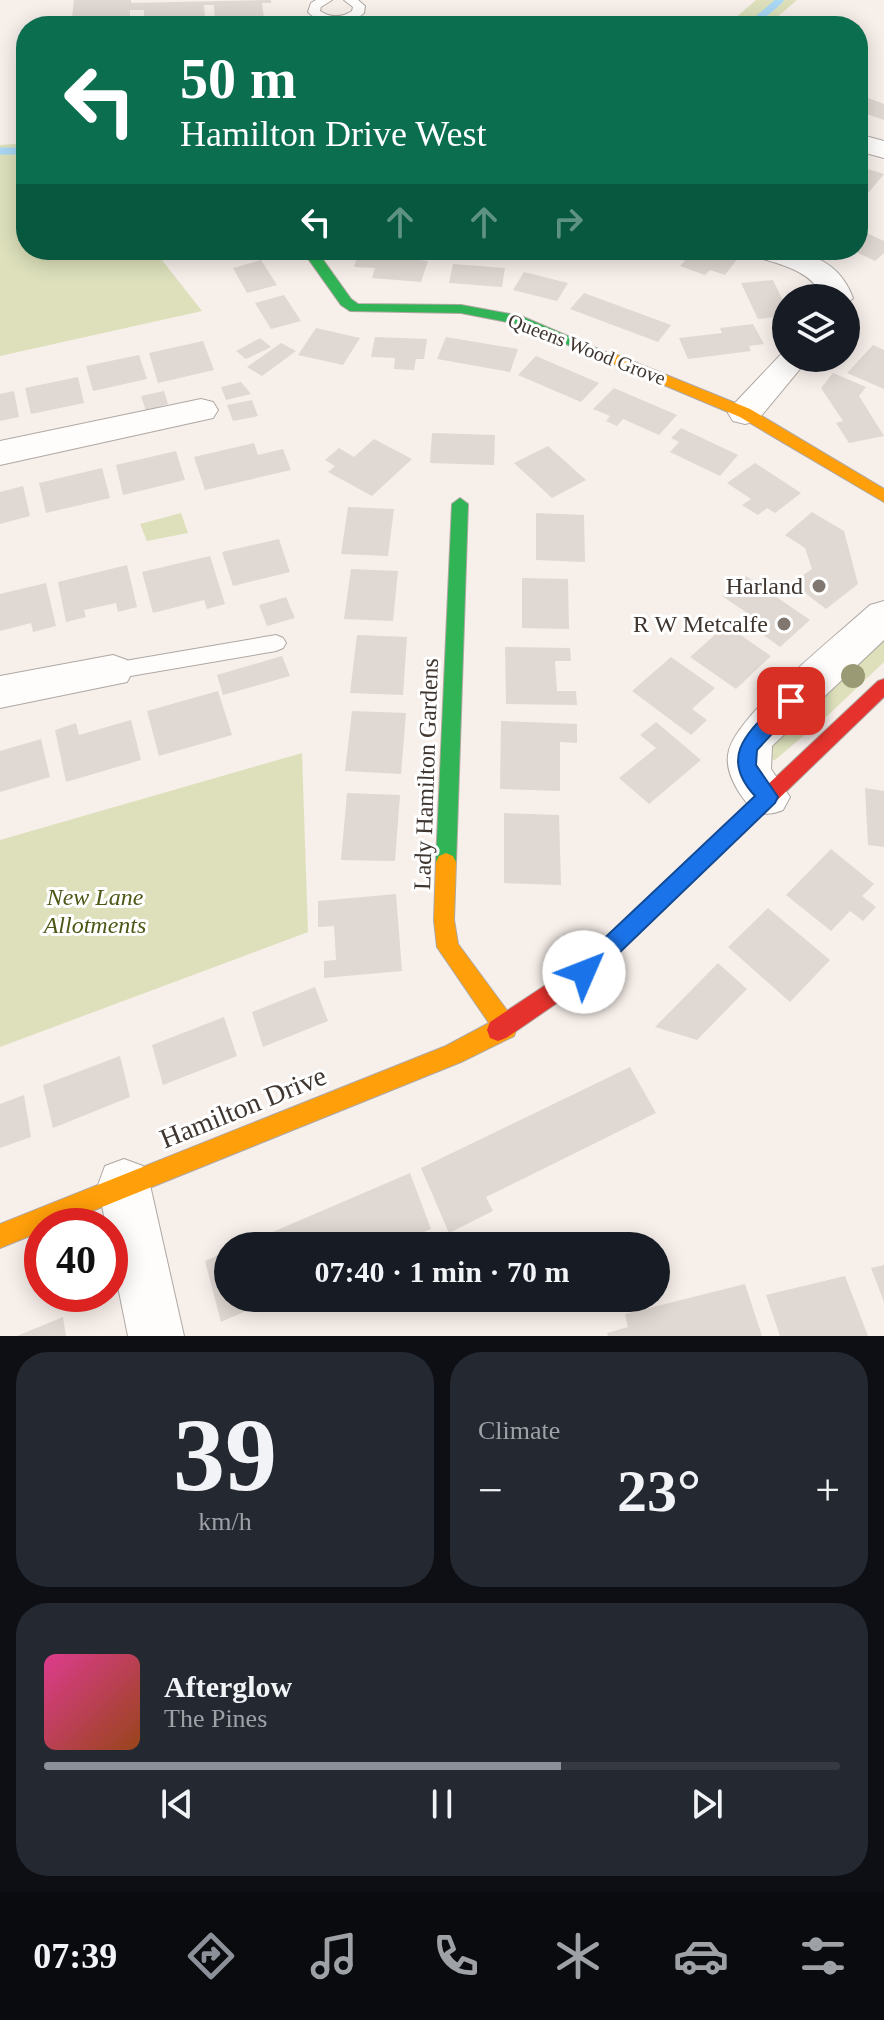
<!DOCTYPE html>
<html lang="en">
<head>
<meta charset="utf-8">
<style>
  body { margin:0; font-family:Georgia,serif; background:#242831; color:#f1f3f6; height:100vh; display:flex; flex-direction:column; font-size:30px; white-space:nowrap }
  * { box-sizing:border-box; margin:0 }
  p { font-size:26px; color:#9ea1a6 }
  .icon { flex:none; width:44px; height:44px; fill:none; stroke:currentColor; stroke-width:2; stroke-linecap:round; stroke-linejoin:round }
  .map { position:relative; height:1336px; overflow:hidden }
  .panel { display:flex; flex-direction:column; gap:16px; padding:16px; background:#0d0f14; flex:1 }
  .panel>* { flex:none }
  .top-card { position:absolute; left:16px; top:16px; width:852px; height:244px; border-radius:32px; box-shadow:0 4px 20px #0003; background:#0b6e4f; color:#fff; overflow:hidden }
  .fabs { position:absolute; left:772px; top:284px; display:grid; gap:16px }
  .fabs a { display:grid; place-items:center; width:88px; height:88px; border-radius:50%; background:#171b24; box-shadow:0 4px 20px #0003; font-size:40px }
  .speed { position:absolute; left:24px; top:1208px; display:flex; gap:16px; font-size:40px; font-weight:700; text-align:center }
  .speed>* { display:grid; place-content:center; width:104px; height:104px; border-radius:50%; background:#171b24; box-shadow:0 4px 20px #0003; line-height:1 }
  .speed .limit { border:12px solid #d22; background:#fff; color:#111 }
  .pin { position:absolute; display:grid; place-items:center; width:68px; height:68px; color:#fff; margin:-34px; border-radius:16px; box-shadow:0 4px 12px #0006 }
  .me { position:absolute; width:88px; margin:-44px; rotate:46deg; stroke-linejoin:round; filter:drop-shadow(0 0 6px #0008) }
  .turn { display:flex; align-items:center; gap:28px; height:168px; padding:0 32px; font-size:36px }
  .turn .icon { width:104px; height:104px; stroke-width:2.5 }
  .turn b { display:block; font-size:56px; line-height:68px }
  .lanes { display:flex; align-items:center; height:76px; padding:0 32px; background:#0003; justify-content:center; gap:40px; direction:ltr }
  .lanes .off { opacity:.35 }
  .big { font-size:60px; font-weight:700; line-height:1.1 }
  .panel .widget { flex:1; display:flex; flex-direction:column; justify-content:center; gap:12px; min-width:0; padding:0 28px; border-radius:32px; background:#242831 }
  .panel .dial { align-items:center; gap:0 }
  .dial b { font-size:104px; line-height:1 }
  .song { display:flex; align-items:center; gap:24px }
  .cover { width:96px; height:96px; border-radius:12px; background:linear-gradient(135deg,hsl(330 70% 55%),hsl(20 70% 35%)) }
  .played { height:8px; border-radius:4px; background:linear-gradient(90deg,#8c9099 65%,#363941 65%) }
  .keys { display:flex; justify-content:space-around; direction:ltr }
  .heat { display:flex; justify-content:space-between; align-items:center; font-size:44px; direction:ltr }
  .panel .tiles { flex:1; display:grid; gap:16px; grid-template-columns:1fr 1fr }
  .widget:last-child { grid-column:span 2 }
  .trip { position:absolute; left:214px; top:1232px; width:456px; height:80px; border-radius:40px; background:#171b24; box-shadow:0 4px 20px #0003; font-weight:700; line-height:80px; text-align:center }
  .tab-bar { display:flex; height:128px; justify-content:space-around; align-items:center; background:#090b0e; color:#9ea1a6 }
  .tab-bar .icon { width:56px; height:56px }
  .tab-bar .selected { color:#8c9099 }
  .tab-bar b { font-size:36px; color:#f1f3f6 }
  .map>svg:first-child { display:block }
</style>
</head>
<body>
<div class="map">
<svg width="884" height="1336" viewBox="0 0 884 1336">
  <rect width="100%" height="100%" fill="#f7efea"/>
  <path fill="#dde0bb" d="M756,0H797L767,26H726Z
    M26,143V250H154L202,311L0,356V145Z
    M181,513L188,533L147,541L140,524Z
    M884,632V662L824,719L805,705Z
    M796,714L814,727L775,760L770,759L766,743Z
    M302,753L308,932L0,1047V840Z"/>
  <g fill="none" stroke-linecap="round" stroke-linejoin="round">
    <path stroke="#a9d7f4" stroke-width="7" d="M750,26L780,0
      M0,151H26"/>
  </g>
  <path fill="#e0d8d2" d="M74,0H131V3L271,0V3H262L265,26H215L214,5H204L205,17L144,21V10H130V26H71Z
    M868,98L884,104V120L858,111V107Z
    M858,166L884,174L864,198L858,196Z
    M858,229L884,241V253L875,261L852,250H858Z
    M201,250H248L249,254L220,260L217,253L203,256Z
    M359,250H384L382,256L428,261L421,282L372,278L375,268L354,267Z
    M656,250H714L738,258L725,275L710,270L705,275L680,266L685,261Z
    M261,260L277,285L247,293L233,268Z
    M453,264L505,268L502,287L449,283Z
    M524,272L568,283L557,301L513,290Z
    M773,280L786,307V316L758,319L741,283Z
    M584,293L671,325L658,342L570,309Z
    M284,295L301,321L271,329L255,303Z
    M753,324L764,344L749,346L751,351L688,359L679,338L722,333L720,328Z
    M316,328L360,338L343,365L298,355Z
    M375,337L427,339L424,359H416L414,370L394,369L395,358L371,357Z
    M446,337L518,349L510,372L437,359Z
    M260,338L271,347L246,359L236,351Z
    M203,341L214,370L158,383L149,353Z
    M281,343L296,351L262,376L247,367Z
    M873,345L884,350V389L847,373Z
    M139,355L147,379L93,391L86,366Z
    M536,356L599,383L581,402L518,375Z
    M833,373L866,387L859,396L884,436L849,443L836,423L843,421L821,388Z
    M78,377L84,403L31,414L25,388Z
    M241,382L251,394L226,400L221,387Z
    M614,388L677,415L659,435L623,419L617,426L606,421L610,416L593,409Z
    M14,391L19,417L0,421V394Z
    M164,391L168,404L146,411L141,396Z
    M252,400L258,416L233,421L227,405Z
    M681,428L738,455L720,476L670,452L679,442L671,438Z
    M432,433L495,435L494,465L430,463Z
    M374,439L412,459L372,496L328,472L335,466L325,460L339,448L354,457Z
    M254,443L258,455L283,449L291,470L205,490L194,457Z
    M548,446L586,480L552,498L514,463Z
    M176,451L185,480L123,495L116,465Z
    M755,463L801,493L775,513L767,508L758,515L742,505L751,499L727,483Z
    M102,468L110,498L46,513L39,483Z
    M23,486L30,516L0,524V492Z
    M348,507L394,509L388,556L341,554Z
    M812,512L844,531L858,584L826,609L792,583L812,569L805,548L785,535Z
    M536,513L584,515L585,562L536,560Z
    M279,539L290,572L233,586L222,552Z
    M210,556L225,604L207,609L204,600L153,613L142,572Z
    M127,565L137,607L118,612L116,603L84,610L86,617L66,622L58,582Z
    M351,569L398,571L393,621L344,619Z
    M746,576L810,620L780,647L755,629L762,623L722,596Z
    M522,578L568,579L569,629L522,628Z
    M46,583L56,626L33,632L31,623L0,631V594Z
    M286,597L295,618L267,626L259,605Z
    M726,625L771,656L736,689L690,657Z
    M357,635L407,637L403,695L350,693Z
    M505,647L570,648L571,661H555L557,691H576L577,705L506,704Z
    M282,656L290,676L223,695L217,675Z
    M671,657L715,688L692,709L707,720L691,735L632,691Z
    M218,691L232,735L159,756L147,711Z
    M352,711L406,713L401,774L345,771Z
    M131,720L141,760L66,782L55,730L76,723L79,735Z
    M501,721L577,724V743L560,742V791L500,789Z
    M656,722L701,760L649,804L619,778L656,748L640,735Z
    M41,739L50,777L0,792V751Z
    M865,788L884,791V847L868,845Z
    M347,793L400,795L395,861L341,860Z
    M504,813L559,815L561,885L504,883Z
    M831,849L874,884L862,896L876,907L863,921L850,911L831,931L786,895Z
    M396,894L402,971L324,978V961L336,960L334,926L318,927V901Z
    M768,908L830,960L790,1002L728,947Z
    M718,963L747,989L697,1040L655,1027Z
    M315,987L328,1021L263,1047L252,1012Z
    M224,1017L237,1056L163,1085L152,1045Z
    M120,1056L130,1097L53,1128L43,1085Z
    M630,1067L656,1113L486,1197L493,1211L449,1233L421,1168Z
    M24,1095L31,1137L0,1148V1104Z
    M410,1173L431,1229L392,1246H240Z
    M228,1251V1298H275L221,1322L205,1261Z
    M884,1265V1302L871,1268Z
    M845,1276L868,1336H780L766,1295Z
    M745,1284L762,1336H608L607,1333L628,1327L625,1314Z
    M63,1317L66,1336H17Z"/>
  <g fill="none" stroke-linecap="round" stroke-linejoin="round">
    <g stroke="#afa7a2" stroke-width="2">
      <path id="lane" d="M316,0H332L321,7L320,11C331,18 341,18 352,11L353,7L344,0H358L365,6L364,13C348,27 323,27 308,12L311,3Z
        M276,635L283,638L286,643L283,648L276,651L113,679L106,677L103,671L106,665L113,663Z"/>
    </g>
    <g stroke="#afa7a2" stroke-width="2">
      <path id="street" d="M858,134L884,141V158L858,151Z
        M748,250C792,250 835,250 853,298L846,305V298H823C813,270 778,264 753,256Z
        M786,349V358H809L757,421L745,424L733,421L728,413L733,405Z
        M201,399L213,402L218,410L213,418L0,465V441Z
        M884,601V640L772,746L771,769L790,797L783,810C768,816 757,816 746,802C735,788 724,768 729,750C739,713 837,635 870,605Z
        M113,655L127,660L133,671L127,682L0,708V676Z
        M124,1159L143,1166L150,1185L184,1336H128L110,1247V1226H106L98,1185L105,1166Z"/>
    </g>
    <g stroke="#afa7a2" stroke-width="2">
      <path id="fast" d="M302,250H316L351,299L358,304L461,305L521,316L619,358L612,363L607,361L518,324L461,313L350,311L341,305Z
        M460,498L468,504L456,862L453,868L446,871L439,868L436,862L452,504Z"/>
    </g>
    <g stroke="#afa7a2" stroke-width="2">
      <path id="slow" d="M612,353L750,409L884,489V502L740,417L607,361L605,358Z
        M446,853L453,856L456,862L454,920L458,944L514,1020L517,1028L514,1036L461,1062L55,1226H42V1231L0,1248V1224L446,1046L489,1023L437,947L434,920L436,862L439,856Z"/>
    </g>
    <g stroke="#afa7a2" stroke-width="2">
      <path id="jam" d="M884,679V697L592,979L506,1038L498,1041L490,1038L487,1030L490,1022L576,965L878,681Z"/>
    </g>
    <use href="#lane" fill="#fefdfc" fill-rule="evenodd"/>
    <use href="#street" fill="#fefdfc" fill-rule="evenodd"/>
    <use href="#fast" fill="#30b455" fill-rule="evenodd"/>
    <use href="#slow" fill="#ff9f0a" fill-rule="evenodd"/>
    <use href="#jam" fill="#e5322d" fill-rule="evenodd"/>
  </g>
  <circle fill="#9a9b75" cx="853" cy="676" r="12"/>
  <path fill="#1a73e8" stroke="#114b97" stroke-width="2" d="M791,694L797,696L800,701L797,707L757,750L756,765L778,797L775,803L592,979L584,982L576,979L573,972L576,965L755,796C715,753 754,728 784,696Z"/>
  <g fill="#807771" stroke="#fff" stroke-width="3">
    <circle cx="819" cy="586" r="8"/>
    <circle cx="784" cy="624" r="8"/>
  </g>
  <g text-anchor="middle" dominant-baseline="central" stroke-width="6" stroke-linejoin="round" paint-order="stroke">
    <g font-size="20" fill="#403630" stroke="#fff">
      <text transform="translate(587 349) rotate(21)">Queens Wood Grove</text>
    </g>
    <g font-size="24" fill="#403630" stroke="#fff" text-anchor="end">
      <text x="803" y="586">Harland</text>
      <text x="768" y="624">R W Metcalfe</text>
    </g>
    <g font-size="24" fill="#403630" stroke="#fff">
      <text transform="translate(426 774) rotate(-88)">Lady Hamilton Gardens</text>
    </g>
    <g font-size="24" font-style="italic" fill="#4e5715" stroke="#fff">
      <text x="95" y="897">New Lane<tspan x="95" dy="28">Allotments</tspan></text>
    </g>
    <g font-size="28" fill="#403630" stroke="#fff">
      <text transform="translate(243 1107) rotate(-22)">Hamilton Drive</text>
    </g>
  </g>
</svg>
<div class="fabs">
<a><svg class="icon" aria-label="layers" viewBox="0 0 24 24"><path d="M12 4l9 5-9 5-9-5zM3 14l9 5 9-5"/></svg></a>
</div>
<div class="speed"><div class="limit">40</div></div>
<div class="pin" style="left:791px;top:701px;background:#d93025"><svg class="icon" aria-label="arrive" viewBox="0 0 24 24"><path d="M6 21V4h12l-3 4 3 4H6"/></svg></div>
<svg class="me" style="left:584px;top:972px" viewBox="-20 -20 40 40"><circle r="19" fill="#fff"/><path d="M0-13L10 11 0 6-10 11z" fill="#1a73e8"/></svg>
<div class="trip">07:40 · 1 min · 70 m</div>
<div class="top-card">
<div class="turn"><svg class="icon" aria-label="left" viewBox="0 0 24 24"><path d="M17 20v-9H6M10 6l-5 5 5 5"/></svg><div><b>50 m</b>Hamilton Drive West</div></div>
<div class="lanes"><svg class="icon" aria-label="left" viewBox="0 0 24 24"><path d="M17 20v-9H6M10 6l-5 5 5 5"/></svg><svg class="icon off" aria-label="ahead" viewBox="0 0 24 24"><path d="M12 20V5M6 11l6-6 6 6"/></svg><svg class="icon off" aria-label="ahead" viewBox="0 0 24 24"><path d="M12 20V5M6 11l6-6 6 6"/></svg><svg class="icon off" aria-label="right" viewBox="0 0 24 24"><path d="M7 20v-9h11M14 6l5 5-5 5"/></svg></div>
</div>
</div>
<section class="panel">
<div class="tiles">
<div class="widget dial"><b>39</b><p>km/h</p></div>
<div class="widget"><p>Climate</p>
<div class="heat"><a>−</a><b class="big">23°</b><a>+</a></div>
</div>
<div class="widget">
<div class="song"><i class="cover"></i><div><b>Afterglow</b><p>The Pines</p></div></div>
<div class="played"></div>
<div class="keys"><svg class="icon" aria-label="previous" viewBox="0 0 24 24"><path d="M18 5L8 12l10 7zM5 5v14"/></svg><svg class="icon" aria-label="pause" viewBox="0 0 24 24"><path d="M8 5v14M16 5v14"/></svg><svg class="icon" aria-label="next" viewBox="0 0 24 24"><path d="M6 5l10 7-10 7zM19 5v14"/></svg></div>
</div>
</div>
</section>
<nav class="tab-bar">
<b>07:39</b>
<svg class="icon selected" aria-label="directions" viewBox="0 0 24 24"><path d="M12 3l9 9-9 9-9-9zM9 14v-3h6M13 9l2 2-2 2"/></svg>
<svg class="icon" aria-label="music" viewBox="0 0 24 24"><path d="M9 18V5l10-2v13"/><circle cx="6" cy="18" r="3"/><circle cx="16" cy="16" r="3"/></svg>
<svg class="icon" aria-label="phone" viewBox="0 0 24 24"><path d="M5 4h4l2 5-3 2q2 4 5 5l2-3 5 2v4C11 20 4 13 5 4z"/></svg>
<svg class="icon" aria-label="climate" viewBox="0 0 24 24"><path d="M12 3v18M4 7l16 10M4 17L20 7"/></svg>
<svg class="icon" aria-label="car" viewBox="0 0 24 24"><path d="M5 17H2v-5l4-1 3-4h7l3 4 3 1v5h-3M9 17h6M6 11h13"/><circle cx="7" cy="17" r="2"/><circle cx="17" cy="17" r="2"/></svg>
<svg class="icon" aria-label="filters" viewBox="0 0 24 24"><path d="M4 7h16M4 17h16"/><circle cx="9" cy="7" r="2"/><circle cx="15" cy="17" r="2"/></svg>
</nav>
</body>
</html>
